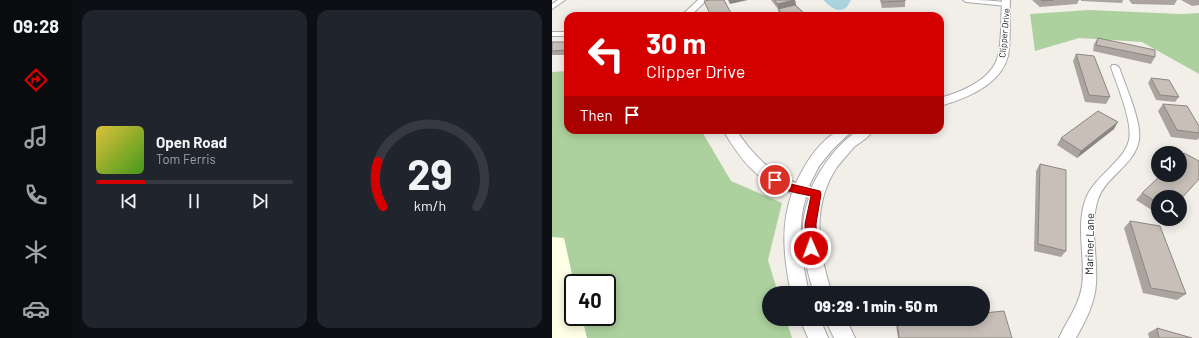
<!DOCTYPE html>
<html lang="en">
<head>
<meta charset="utf-8">
<style>
  body { margin:0; font-family:Barlow,sans-serif; background:#20242c; color:#f1f3f6; height:100vh; display:flex; flex-direction:column; font-size:15px; white-space:nowrap }
  * { box-sizing:border-box; margin:0 }
  p { font-size:13px; color:#9ea1a6 }
  .icon { flex:none; width:22px; height:22px; fill:none; stroke:currentColor; stroke-width:2; stroke-linecap:round; stroke-linejoin:round }
  .map { position:relative; flex:1; overflow:hidden }
  .drawer { display:flex; flex-direction:column; gap:10px; padding:10px; background:#0d0f14; width:480px }
  .drawer>* { flex:none }
  .top-card { position:absolute; left:12px; top:12px; width:380px; height:122px; border-radius:12px; box-shadow:0 2px 10px #0003; background:#d40000; color:#fff; overflow:hidden }
  .fabs { position:absolute; left:599px; top:146px; display:grid; gap:8px }
  .fabs a { display:grid; place-items:center; width:36px; height:36px; border-radius:50%; background:#171b24; box-shadow:0 2px 10px #0003; font-size:20px }
  .speed { position:absolute; left:12px; top:274px; display:flex; gap:8px; font-size:20px; font-weight:700; text-align:center }
  .speed>* { display:grid; place-content:center; width:52px; height:52px; border-radius:50%; background:#171b24; box-shadow:0 2px 10px #0003; line-height:1 }
  .speed .limit { border:2px solid #111; border-radius:6px; background:#fff; color:#111 }
  .pin { position:absolute; display:grid; place-items:center; width:34px; height:34px; color:#fff; margin:-17px; border:2px solid #fff; border-radius:50%; box-shadow:0 1px 4px #0007 }
  .me { position:absolute; width:44px; margin:-22px; rotate:358deg; stroke-linejoin:round; filter:drop-shadow(0 0 3px #0008) }
  .turn { display:flex; align-items:center; gap:14px; height:84px; padding:0 16px; font-size:18px }
  .turn .icon { width:52px; height:52px; stroke-width:2.5 }
  .turn b { display:block; font-size:28px; line-height:34px }
  .then { display:flex; align-items:center; height:38px; padding:0 16px; background:#0003; gap:8px; font-size:15px }
  .drawer .widget { flex:1; display:flex; flex-direction:column; justify-content:center; gap:6px; min-width:0; padding:0 14px; border-radius:12px; background:#20242c }
  .drawer .dial { align-items:center; gap:0 }
  .dial svg { height:104px; overflow:visible; fill:none; stroke:#363941; stroke-width:7; stroke-linecap:round; text-anchor:middle }
  .dial text { fill:#f1f3f6; stroke:none }
  .song { display:flex; align-items:center; gap:12px }
  .cover { width:48px; height:48px; border-radius:6px; background:linear-gradient(135deg,hsl(50 70% 55%),hsl(100 70% 35%)) }
  .played { height:4px; border-radius:2px; background:linear-gradient(90deg,#d40000 25%,#363941 25%) }
  .keys { display:flex; justify-content:space-around; direction:ltr }
  .drawer .tiles { flex:1; display:grid; gap:10px; grid-template-columns:repeat(2,1fr) }
  .trip { position:absolute; left:210px; top:286px; width:228px; height:40px; border-radius:20px; background:#171b24; box-shadow:0 2px 10px #0003; font-weight:800; line-height:40px; text-align:center }
  main { display:flex; flex:1; min-height:0 }
  .tab-bar { display:flex; flex-direction:column; width:72px; justify-content:space-around; align-items:center; background:#090b0e; color:#9ea1a6 }
  .tab-bar .icon { width:28px; height:28px }
  .tab-bar .on { color:#d40000 }
  .tab-bar b { font-size:18px; color:#f1f3f6 }
  .map>svg:first-child { display:block }
</style>
</head>
<body>
<main>
<nav class="tab-bar">
<b>09:28</b>
<svg class="icon on" aria-label="directions" viewBox="0 0 24 24"><path d="M12 3l9 9-9 9-9-9zM9 14v-3h6M13 9l2 2-2 2"/></svg>
<svg class="icon" aria-label="music" viewBox="0 0 24 24"><path d="M9 18V5l10-2v13"/><circle cx="6" cy="18" r="3"/><circle cx="16" cy="16" r="3"/></svg>
<svg class="icon" aria-label="phone" viewBox="0 0 24 24"><path d="M5 4h4l2 5-3 2q2 4 5 5l2-3 5 2v4C11 20 4 13 5 4z"/></svg>
<svg class="icon" aria-label="climate" viewBox="0 0 24 24"><path d="M12 3v18M4 7l16 10M4 17L20 7"/></svg>
<svg class="icon" aria-label="car" viewBox="0 0 24 24"><path d="M5 17H2v-5l4-1 3-4h7l3 4 3 1v5h-3M9 17h6M6 11h13"/><circle cx="7" cy="17" r="2"/><circle cx="17" cy="17" r="2"/></svg>
</nav>
<section class="drawer">
<div class="tiles">
<div class="widget">
<div class="song"><i class="cover"></i><div><b>Open Road</b><p>Tom Ferris</p></div></div>
<div class="played"></div>
<div class="keys"><svg class="icon" aria-label="previous" viewBox="0 0 24 24"><path d="M18 5L8 12l10 7zM5 5v14"/></svg><svg class="icon" aria-label="pause" viewBox="0 0 24 24"><path d="M8 5v14M16 5v14"/></svg><svg class="icon" aria-label="next" viewBox="0 0 24 24"><path d="M6 5l10 7-10 7zM19 5v14"/></svg></div>
</div>
<div class="widget dial"><svg viewBox="0 0 100 80">
<path d="M14 69A42 42 0 1 1 86 69"/>
<path d="M14 69A42 42 0 0 1 10 34" stroke="#d40000"/>
<text x="50" y="56" font-size="32" font-weight="700">29</text>
<text x="50" y="72" font-size="11">km/h</text>
</svg></div>
</div>
</section>
<div class="map">
<svg width="647" height="338" viewBox="0 0 647 338">
  <rect width="100%" height="100%" fill="#f2efe9"/>
  <path fill="#ffffe5" d="M0,237H12L22,283H21V317H30L35,338H0Z"/>
  <path fill="#add19e" d="M537,10L629,14L647,13V74L590,42L527,38L483,51L478,14Z
    M16,71V130H149L179,181L230,203L216,260L226,293H217V319H234L240,338H35L30,317H55V283H22L12,238L0,237V72Z"/>
  <path fill="#aad3df" d="M271,0H299L295,7C285,14 279,7 271,0Z"/>
  <g fill="none" stroke-linecap="round" stroke-linejoin="round">
    <g stroke="#a9a9a9" stroke-width="2">
      <path id="minor" d="M6,0H13L0,9V4Z
        M411,0C422,0 449,0 458,4L455,6L414,2Z
        M0,32H16V36H0Z
        M560,65H563L567,67C573,85 590,122 587,140C583,165 554,176 546,199C537,227 546,256 544,284C543,303 533,322 524,338H507C515,320 527,306 530,286C534,257 523,226 534,198C543,176 573,160 577,140C581,122 565,85 559,67Z"/>
    </g>
    <g stroke="#a9a9a9" stroke-width="2">
      <path id="tertiary" d="M146,0H155L138,16H129Z
        M450,0H458C457,15 459,43 456,56C449,85 413,99 388,106V98C409,92 440,80 446,56C450,42 449,16 450,0Z
        M171,130H184C200,153 216,172 244,183C253,164 266,142 286,131C290,129 297,130 301,130L281,149L267,166L257,186L260,187C268,168 288,141 306,131C310,129 317,130 321,130C317,138 308,142 301,148C296,154 290,161 285,167C259,206 266,252 280,293H262C252,262 245,229 257,198L254,197C244,228 250,262 257,293H239C232,259 228,226 240,193C205,182 189,160 171,130Z
        M248,319H268L276,338H256Z
        M273,319H294L303,338H282Z"/>
    </g>
    <use href="#minor" fill="#fff" fill-rule="evenodd"/>
    <use href="#tertiary" fill="#fff" fill-rule="evenodd"/>
  </g>
  <path fill="#aba49e" d="M219,0H243L244,5L255,16H227L226,9Z
    M328,0H353V7L330,8Z
    M480,0H527L525,4L488,7Z
    M529,0H571L570,3L529,1Z
    M577,0H625L622,5L580,4Z
    M629,0H647V5L640,6Z
    M546,38L603,57L599,64L541,51L542,44Z
    M0,42H16V55H0Z
    M524,54L558,97L554,104L533,102L521,61Z
    M599,78L627,97L623,102L604,100L596,83Z
    M611,104L647,126V138L645,140L619,137L606,111Z
    M562,129L525,158L505,145L509,138Z
    M488,164L514,251L509,257L482,251L484,171Z
    M590,193L606,197V214L584,200Z
    M578,221L634,294L625,300L591,293L572,228Z
    M345,320L460,338H346L344,325Z
    M605,328L640,338H597L596,333Z"/>
  <path fill="#8b8681" d="M176,0H196L178,4Z
    M243,0L244,6L227,10L225,4Z
    M566,122L562,129L525,158L529,151Z"/>
  <path fill="#c7bfb8" stroke="#8b8681" d="M158,0H172L180,15L159,16L152,1Z
    M223,0H243L225,4Z
    M330,0H353V1L330,2Z
    M489,0H502L490,1Z
    M243,5L255,16H232L226,9Z
    M546,38L603,50V57L544,45Z
    M0,42H16V50L0,51Z
    M524,54L542,56L558,97L537,95Z
    M599,78L617,80L627,97L608,95Z
    M611,104L635,106L647,126V133L625,130Z
    M546,111L566,122L529,151L509,138Z
    M632,153L647,161V179L628,200V197H606V203L590,193L609,175H628V157Z
    M488,164L514,170V251L486,244Z
    M578,221L608,226L634,294L599,288Z
    M452,311L460,338H347L345,320L359,319H431V313Z
    M605,328L640,338H607Z"/>
  <path fill="#d40000" stroke="#8a0000" d="M223,177L239,184L268,191L269,194L264,224L265,248L263,252L259,253L255,252L254,248L253,224L259,196C247,193 225,191 218,180Z"/>
  <g text-anchor="middle" dominant-baseline="central" stroke-width="3" stroke-linejoin="round" paint-order="stroke">
    <g font-size="9" fill="#222" stroke="#fff">
      <text transform="translate(452 33) rotate(-85)">Clipper Drive</text>
    </g>
    <g font-size="11" fill="#222" stroke="#fff">
      <text transform="translate(537 244) rotate(-89)">Mariner Lane</text>
    </g>
  </g>
</svg>
<div class="fabs">
<a><svg class="icon" aria-label="sound" viewBox="0 0 24 24"><path d="M4 9h4l5-4v14l-5-4H4zM17 9q2 3 0 6"/></svg></a>
<a><svg class="icon" aria-label="search" viewBox="0 0 24 24"><circle cx="10" cy="10" r="6"/><path d="M15 15l6 6"/></svg></a>
</div>
<div class="speed"><div class="limit">40</div></div>
<div class="pin" style="left:223px;top:180px;background:#d93025"><svg class="icon" aria-label="arrive" viewBox="0 0 24 24"><path d="M6 21V4h12l-3 4 3 4H6"/></svg></div>
<svg class="me" style="left:259px;top:248px" viewBox="-20 -20 40 40"><circle r="17" fill="#d40000" stroke="#fff" stroke-width="3"/><path d="M0-11L8 9 0 5-8 9z" fill="#fff"/></svg>
<div class="trip">09:29 · 1 min · 50 m</div>
<div class="top-card">
<div class="turn"><svg class="icon" aria-label="left" viewBox="0 0 24 24"><path d="M17 20v-9H6M10 6l-5 5 5 5"/></svg><div><b>30 m</b>Clipper Drive</div></div>
<div class="then">Then<svg class="icon" aria-label="arrive" viewBox="0 0 24 24"><path d="M6 21V4h12l-3 4 3 4H6"/></svg></div>
</div>
</div>
</main>
</body>
</html>
